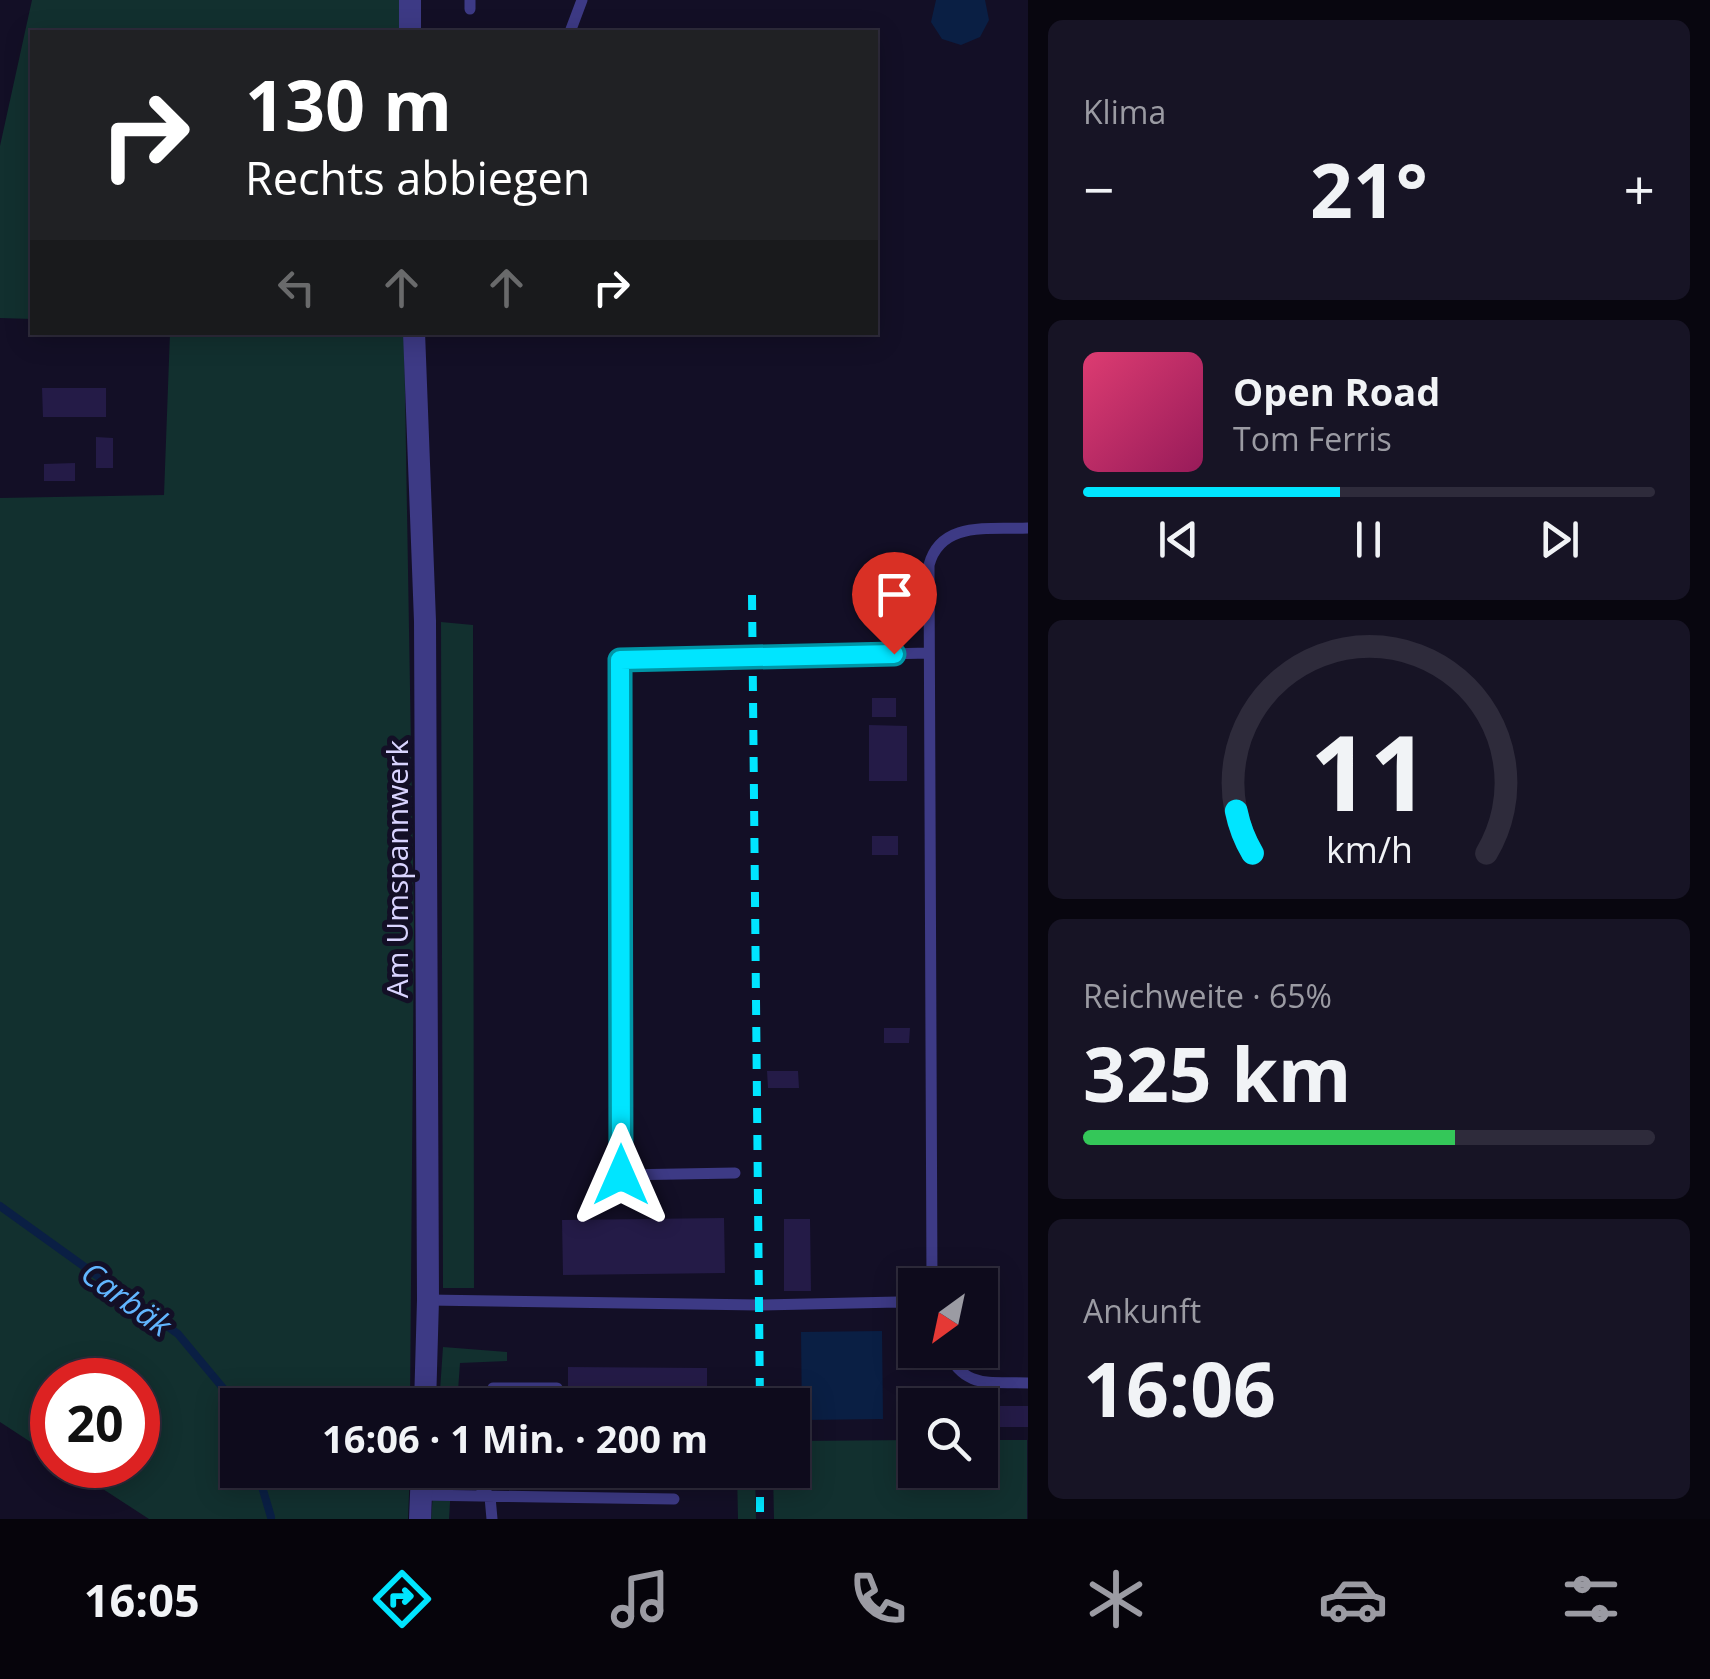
<!DOCTYPE html>
<html lang="de">
<head>
<meta charset="utf-8">
<style>
  body { margin:0; font-family:"Open Sans",sans-serif; background:#171425; color:#f1f3f6; height:100vh; display:flex; flex-direction:column; font-size:38px; white-space:nowrap }
  * { box-sizing:border-box; margin:0 }
  p { font-size:32px; color:#9b9ba3 }
  .icon { flex:none; width:55px; height:55px; fill:none; stroke:currentColor; stroke-width:2; stroke-linecap:round; stroke-linejoin:round }
  .map { position:relative; flex:1; overflow:hidden }
  .panel { display:flex; flex-direction:column; gap:20px; padding:20px; background:#08060f; width:682px }
  .panel>* { flex:none }
  .banner { position:absolute; left:30px; top:30px; width:848px; height:305px; border-radius:0px; box-shadow:0 5px 25px #0003,0 0 0 2px #2e2b3b; background:#202124; color:#fff; overflow:hidden }
  .needle { width:65px; rotate:213deg }
  .fabs { position:absolute; left:898px; top:1268px; display:grid; gap:20px }
  .fabs a { display:grid; place-items:center; width:100px; height:100px; border-radius:0px; background:#0e0b1c; box-shadow:0 5px 25px #0003,0 0 0 2px #2e2b3b; font-size:50px }
  .speed { position:absolute; left:30px; top:1358px; display:flex; gap:20px; font-size:50px; font-weight:700; text-align:center }
  .speed>* { display:grid; place-content:center; width:130px; height:130px; border-radius:50%; background:#0e0b1c; box-shadow:0 5px 25px #0003,0 0 0 2px #2e2b3b; line-height:1 }
  .speed .limit { border:15px solid #d22; background:#fff; color:#111 }
  .pin { position:absolute; display:grid; place-items:center; width:85px; height:85px; color:#fff; margin:-102px -42px; border-radius:50% 50% 50% 0; rotate:-45deg; box-shadow:0 0 10px #0007 }
  .pin .icon { rotate:45deg }
  .me { position:absolute; width:110px; margin:-55px; rotate:0deg; stroke-linejoin:round; filter:drop-shadow(0 0 8px #0008) }
  .turn { display:flex; align-items:center; gap:35px; height:210px; padding:0 50px; font-size:45px }
  .turn .icon { width:130px; height:130px; stroke-width:2.5 }
  .turn b { display:block; font-size:70px; line-height:85px }
  .lanes { display:flex; align-items:center; height:95px; padding:0 50px; background:#0003; justify-content:center; gap:50px; direction:ltr }
  .lanes .off { opacity:.35 }
  .big { font-size:75px; font-weight:700; line-height:1.1 }
  .panel .widget { flex:1; display:flex; flex-direction:column; justify-content:center; gap:15px; min-width:0; padding:0 35px; border-radius:15px; background:#171425 }
  .panel .dial { align-items:center; gap:0 }
  .dial svg { height:260px; overflow:visible; fill:none; stroke:#2e2b3b; stroke-width:7; stroke-linecap:round; text-anchor:middle }
  .dial text { fill:#f1f3f6; stroke:none }
  .song { display:flex; align-items:center; gap:30px }
  .cover { width:120px; height:120px; border-radius:15px; background:linear-gradient(135deg,hsl(340 70% 55%),hsl(330 70% 35%)) }
  .played { height:10px; border-radius:5px; background:linear-gradient(90deg,#00e5ff 45%,#2e2b3b 45%) }
  .keys { display:flex; justify-content:space-around; direction:ltr }
  .heat { display:flex; justify-content:space-between; align-items:center; font-size:55px; direction:ltr }
  .charge { height:15px; border-radius:8px; background:linear-gradient(90deg,#34c759 65%,#2e2b3b 0) }
  .trip { position:absolute; left:220px; top:1388px; width:590px; height:100px; border-radius:0px; background:#0e0b1c; box-shadow:0 5px 25px #0003,0 0 0 2px #2e2b3b; font-weight:700; line-height:100px; text-align:center }
  .tab-bar { display:flex; height:160px; justify-content:space-around; align-items:center; background:#06040b; color:#9b9ba3 }
  .tab-bar .icon { width:70px; height:70px }
  .tab-bar .active { color:#00e5ff }
  .tab-bar b { font-size:45px; color:#f1f3f6 }
  main { display:flex; flex:1; min-height:0 }
  .map>svg:first-child { display:block }
</style>
</head>
<body>
<main>
<div class="map">
<svg width="1028" height="1519" viewBox="0 0 1028 1519">
  <rect width="100%" height="100%" fill="#130f26"/>
  <path fill="#12302f" d="M32,0H401V32H32V319L0,318V146Z
    M170,333H404L414,925L410,1405H238V1470H410L408,1519H149L66,1465H138V1380H52V1456L0,1422V498L164,495Z
    M441,622L473,625L474,1288H443Z
    M443,1347L507,1352V1361L460,1363L457,1405H439Z
    M915,1440V1470H980V1440H1027V1519H774L773,1470H792L793,1441Z
    M435,1470H452L449,1519H431Z
    M737,1470H755L756,1519H738Z"/>
  <path fill="#0a1f44" d="M936,0H985L989,20L980,37L961,45L942,39L931,22Z
    M882,1331L883,1419L802,1420L801,1332Z"/>
  <g fill="none" stroke-linecap="round" stroke-linejoin="round">
    <path stroke="#0a1f44" stroke-width="8" d="M0,1206L178,1334L238,1406
      M257,1470L271,1517"/>
  </g>
  <path fill="#241b47" d="M42,388H106V417H43Z
    M96,437L113,438V468H96Z
    M75,463V481H44V464Z
    M872,698H896V717H872Z
    M869,725L907,726V781H869Z
    M872,836H898V855H872Z
    M884,1028H910L909,1043H884Z
    M767,1071H798L799,1088H768Z
    M724,1218L725,1273L563,1275L562,1220Z
    M784,1219H810L811,1291H784Z
    M568,1367L707,1368V1405H568Z
    M980,1406H1028V1427H980Z"/>
  <g fill="none" stroke-linecap="round" stroke-linejoin="round">
    <path stroke="#3d3a85" stroke-width="11" d="M470,0V9
      M570,32L582,0
      M735,1173L621,1175L620,660L929,653
      M932,1285L929,565C941,520 990,530 1028,528
      M428,1300L759,1305L898,1302L915,1305
      M946,1350C965,1390 989,1381 1028,1383
      M487,1405L493,1388H557
      M472,1470L473,1478L490,1497L492,1519
      M421,1495L674,1499"/>
    <path stroke="#3d3a85" stroke-width="22" d="M410,0V32
      M414,332L425,621L428,1300L425,1405
      M420,1519L422,1470"/>
    <path stroke="#00e5ff" stroke-width="8" stroke-dasharray="15 12" stroke-linecap="butt" d="M752,595L760,1405
      M760,1470V1519"/>
  </g>
  <g fill="none" stroke-linecap="round" stroke-linejoin="round">
    <g stroke="#0095a6" stroke-width="25">
      <path id="route" d="M621,1175L620,660L894,654"/>
    </g>
    <use href="#route" stroke="#00e5ff" stroke-width="18"/>
  </g>
  <g text-anchor="middle" dominant-baseline="central" stroke-width="10" stroke-linejoin="round" paint-order="stroke">
    <g font-size="30" fill="#d9d4ff" stroke="#130f26">
      <text transform="translate(396 869) rotate(-90)">Am Umspannwerk</text>
    </g>
    <g font-size="32" font-style="italic" fill="#62b6ff" stroke="#130f26">
      <text transform="translate(127 1298) rotate(36)">Carbäk</text>
    </g>
  </g>
</svg>
<div class="fabs">
<a><svg class="needle" viewBox="-14 -14 28 28"><path d="M0-13l5 13h-10z" fill="#e53935"/><path d="M0 13l5-13h-10z" fill="#9b9ba3"/></svg></a>
<a><svg class="icon" aria-label="search" viewBox="0 0 24 24"><circle cx="10" cy="10" r="6"/><path d="M15 15l6 6"/></svg></a>
</div>
<div class="speed"><div class="limit">20</div></div>
<div class="pin" style="left:894px;top:654px;background:#d93025"><svg class="icon" aria-label="arrive" viewBox="0 0 24 24"><path d="M6 21V4h12l-3 4 3 4H6"/></svg></div>
<svg class="me" style="left:621px;top:1175px" viewBox="-20 -20 40 40"><path d="M0-17L14 15 0 8-14 15z" fill="#00e5ff" stroke="#fff" stroke-width="4"/></svg>
<div class="trip">16:06 · 1 Min. · 200 m</div>
<div class="banner">
<div class="turn"><svg class="icon" aria-label="right" viewBox="0 0 24 24"><path d="M7 20v-9h11M14 6l5 5-5 5"/></svg><div><b>130 m</b>Rechts abbiegen</div></div>
<div class="lanes"><svg class="icon off" aria-label="left" viewBox="0 0 24 24"><path d="M17 20v-9H6M10 6l-5 5 5 5"/></svg><svg class="icon off" aria-label="ahead" viewBox="0 0 24 24"><path d="M12 20V5M6 11l6-6 6 6"/></svg><svg class="icon off" aria-label="ahead" viewBox="0 0 24 24"><path d="M12 20V5M6 11l6-6 6 6"/></svg><svg class="icon" aria-label="right" viewBox="0 0 24 24"><path d="M7 20v-9h11M14 6l5 5-5 5"/></svg></div>
</div>
</div>
<section class="panel">
<div class="widget"><p>Klima</p>
<div class="heat"><a>−</a><b class="big">21°</b><a>+</a></div>
</div>
<div class="widget">
<div class="song"><i class="cover"></i><div><b>Open Road</b><p>Tom Ferris</p></div></div>
<div class="played"></div>
<div class="keys"><svg class="icon" aria-label="previous" viewBox="0 0 24 24"><path d="M18 5L8 12l10 7zM5 5v14"/></svg><svg class="icon" aria-label="pause" viewBox="0 0 24 24"><path d="M8 5v14M16 5v14"/></svg><svg class="icon" aria-label="next" viewBox="0 0 24 24"><path d="M6 5l10 7-10 7zM19 5v14"/></svg></div>
</div>
<div class="widget dial"><svg viewBox="0 0 100 80">
<path d="M14 69A42 42 0 1 1 86 69"/>
<path d="M14 69A42 42 0 0 1 9 56" stroke="#00e5ff"/>
<text x="50" y="56" font-size="32" font-weight="700">11</text>
<text x="50" y="72" font-size="11">km/h</text>
</svg></div>
<div class="widget"><p>Reichweite · 65%</p><b class="big">325 km</b><div class="charge"></div></div>
<div class="widget"><p>Ankunft</p><b class="big">16:06</b></div>
</section>
</main>
<nav class="tab-bar">
<b>16:05</b>
<svg class="icon active" aria-label="directions" viewBox="0 0 24 24"><path d="M12 3l9 9-9 9-9-9zM9 14v-3h6M13 9l2 2-2 2"/></svg>
<svg class="icon" aria-label="music" viewBox="0 0 24 24"><path d="M9 18V5l10-2v13"/><circle cx="6" cy="18" r="3"/><circle cx="16" cy="16" r="3"/></svg>
<svg class="icon" aria-label="phone" viewBox="0 0 24 24"><path d="M5 4h4l2 5-3 2q2 4 5 5l2-3 5 2v4C11 20 4 13 5 4z"/></svg>
<svg class="icon" aria-label="climate" viewBox="0 0 24 24"><path d="M12 3v18M4 7l16 10M4 17L20 7"/></svg>
<svg class="icon" aria-label="car" viewBox="0 0 24 24"><path d="M5 17H2v-5l4-1 3-4h7l3 4 3 1v5h-3M9 17h6M6 11h13"/><circle cx="7" cy="17" r="2"/><circle cx="17" cy="17" r="2"/></svg>
<svg class="icon" aria-label="filters" viewBox="0 0 24 24"><path d="M4 7h16M4 17h16"/><circle cx="9" cy="7" r="2"/><circle cx="15" cy="17" r="2"/></svg>
</nav>
</body>
</html>
